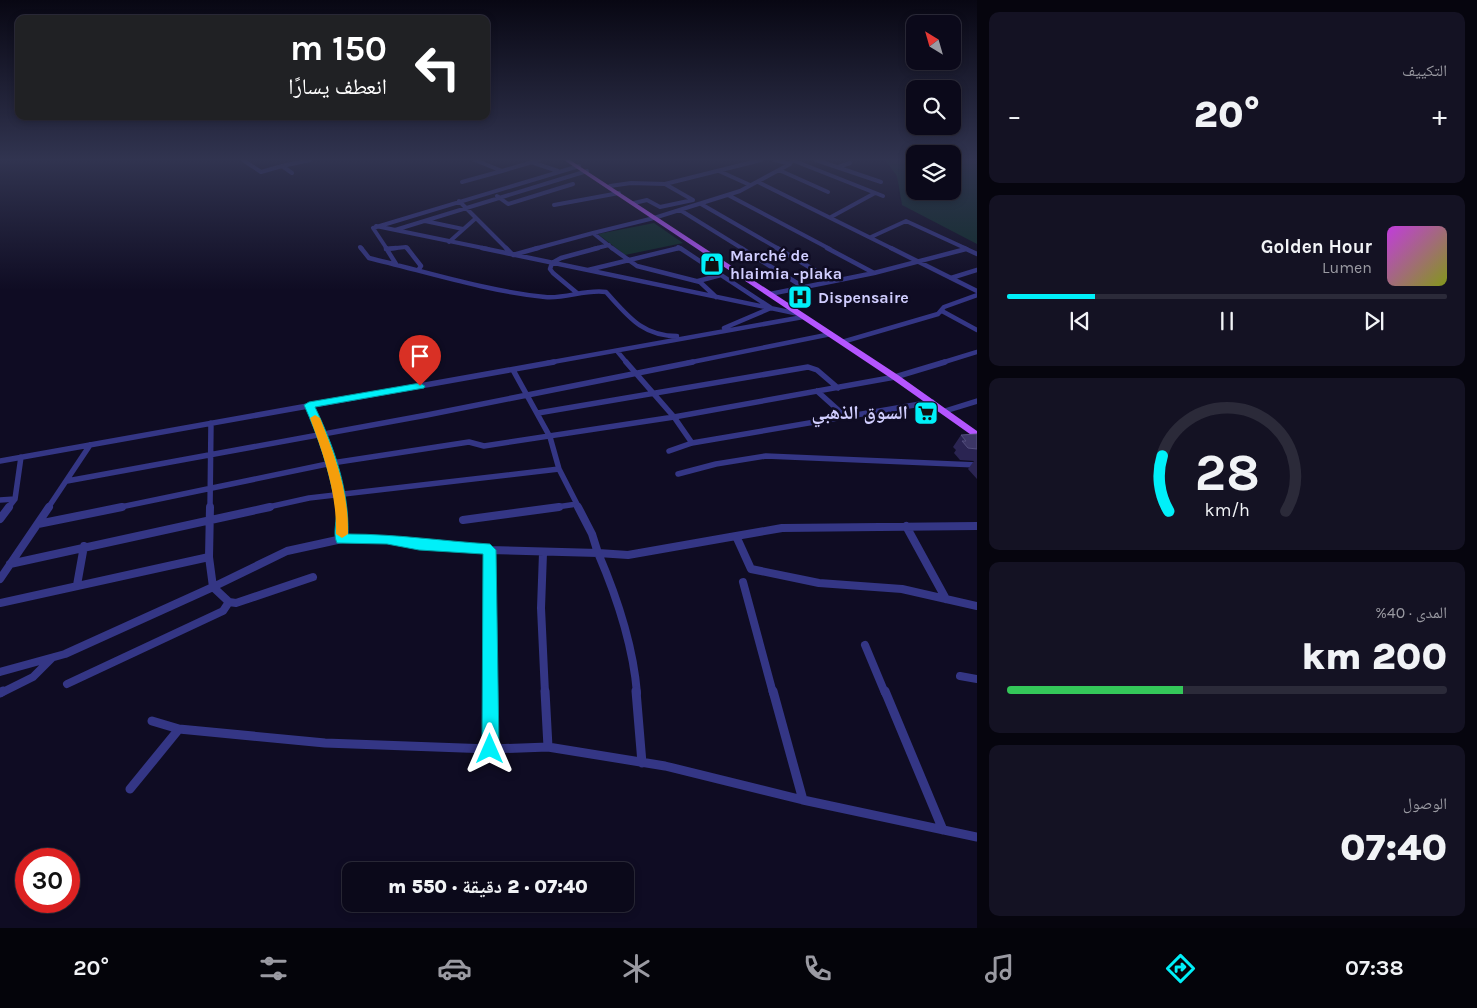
<!DOCTYPE html>
<html lang="ar">
<head>
<meta charset="utf-8">
<style>
  body { margin:0; font-family:Karla,"Noto Naskh Arabic",sans-serif; background:#141223; color:#f1f3f6; direction:rtl; height:100vh; display:flex; flex-direction:column; font-size:19px; white-space:nowrap }
  * { box-sizing:border-box; margin:0 }
  p { font-size:16px; color:#9a9aa2 }
  .icon { flex:none; width:28px; height:28px; fill:none; stroke:currentColor; stroke-width:2; stroke-linecap:round; stroke-linejoin:round }
  .map { position:relative; flex:1; overflow:hidden; direction:ltr }
  .drawer { display:flex; flex-direction:column; gap:12px; padding:12px; background:#06050e; width:500px }
  .drawer>* { flex:none }
  .top-card { position:absolute; left:15px; top:15px; width:475px; height:105px; border-radius:10px; box-shadow:0 2px 8px #0003,0 0 0 1px #2b2a39; direction:rtl; background:#202124; color:#fff; overflow:hidden }
  .needle { width:32px; rotate:323deg }
  .tools { position:absolute; left:906px; top:15px; display:grid; gap:10px }
  .tools a { display:grid; place-items:center; width:55px; height:55px; border-radius:10px; background:#0b091a; box-shadow:0 2px 8px #0003,0 0 0 1px #2b2a39; font-size:25px }
  .speed { position:absolute; left:15px; top:848px; display:flex; gap:10px; font-size:25px; font-weight:700; text-align:center }
  .speed>* { display:grid; place-content:center; width:65px; height:65px; border-radius:50%; background:#0b091a; box-shadow:0 2px 8px #0003,0 0 0 1px #2b2a39; line-height:1 }
  .speed .limit { border:8px solid #d22; background:#fff; color:#111 }
  .pin { position:absolute; display:grid; place-items:center; width:42px; height:42px; color:#fff; margin:-51px -21px; border-radius:50% 50% 50% 0; rotate:-45deg; box-shadow:0 0 5px #0007 }
  .pin .icon { rotate:45deg }
  .me { position:absolute; width:55px; margin:-28px; rotate:0deg; stroke-linejoin:round; filter:drop-shadow(0 0 4px #0008) }
  .turn { display:flex; align-items:center; gap:18px; height:105px; padding:0 20px; font-size:22px }
  .turn .icon { width:65px; height:65px; stroke-width:2.5 }
  .turn b { display:block; font-size:35px; line-height:42px }
  .big { font-size:38px; font-weight:800; line-height:1.1 }
  .drawer .widget { flex:1; display:flex; flex-direction:column; justify-content:center; gap:8px; min-width:0; padding:0 18px; border-radius:10px; background:#141223 }
  .drawer .dial { align-items:center; gap:0 }
  .dial svg { height:130px; overflow:visible; fill:none; stroke:#2b2a39; stroke-width:7; stroke-linecap:round; text-anchor:middle }
  .dial text { fill:#f1f3f6; stroke:none }
  .song { display:flex; align-items:center; gap:15px }
  .cover { width:60px; height:60px; border-radius:8px; background:linear-gradient(135deg,hsl(290 70% 55%),hsl(70 70% 35%)) }
  .played { height:5px; border-radius:2px; background:linear-gradient(90deg,#00f0f9 20%,#2b2a39 20%) }
  .keys { display:flex; justify-content:space-around; direction:ltr }
  .heat { display:flex; justify-content:space-between; align-items:center; font-size:28px; direction:ltr }
  .charge { height:8px; border-radius:4px; background:linear-gradient(90deg,#34c759 40%,#2b2a39 0) }
  .trip { position:absolute; left:342px; top:862px; width:292px; height:50px; border-radius:10px; background:#0b091a; box-shadow:0 2px 8px #0003,0 0 0 1px #2b2a39; font-weight:800; line-height:50px; text-align:center; direction:rtl }
  .menu { display:flex; height:80px; justify-content:space-around; align-items:center; background:#04040a; color:#9a9aa2 }
  .menu .icon { width:35px; height:35px }
  .menu .selected { color:#00f0f9 }
  .menu b { font-size:22px; color:#f1f3f6 }
  main { display:flex; flex:1; min-height:0 }
  .map>svg:first-child { display:block }
</style>
</head>
<body>
<main>
<section class="drawer">
<div class="widget"><p>التكييف</p>
<div class="heat"><a>−</a><b class="big">20°</b><a>+</a></div>
</div>
<div class="widget">
<div class="song"><i class="cover"></i><div><b>Golden Hour</b><p>Lumen</p></div></div>
<div class="played"></div>
<div class="keys"><svg class="icon" aria-label="previous" viewBox="0 0 24 24"><path d="M18 5L8 12l10 7zM5 5v14"/></svg><svg class="icon" aria-label="pause" viewBox="0 0 24 24"><path d="M8 5v14M16 5v14"/></svg><svg class="icon" aria-label="next" viewBox="0 0 24 24"><path d="M6 5l10 7-10 7zM19 5v14"/></svg></div>
</div>
<div class="widget dial"><svg viewBox="0 0 100 80">
<path d="M14 69A42 42 0 1 1 86 69"/>
<path d="M14 69A42 42 0 0 1 10 35" stroke="#00f0f9"/>
<text x="50" y="56" font-size="32" font-weight="700">28</text>
<text x="50" y="72" font-size="11">km/h</text>
</svg></div>
<div class="widget"><p>المدى · 40%</p><b class="big">200 km</b><div class="charge"></div></div>
<div class="widget"><p>الوصول</p><b class="big">07:40</b></div>
</section>
<div class="map">
<svg width="977" height="928" viewBox="0 0 977 928">
  <rect width="100%" height="100%" fill="#0f0c23"/>
  <path fill="#0f2d2a" d="M885,160H915V191H952L953,160L977,162V244L902,205L897,176Z
    M654,223L683,243L625,255L598,234Z"/>
  <g fill="none" stroke-linecap="round" stroke-linejoin="round">
    <path stroke="#343685" stroke-width="4" d="M243,160L261,172L282,166L292,173
      M775,160L790,164
      M792,160L883,196
      M816,160L881,182
      M531,162L558,171
      M282,166L310,160
      M838,167L850,163
      M779,170L828,192
      M502,171L539,160
      M719,171L750,185
      M462,182L502,171L475,160
      M758,182L893,249
      M610,186L631,183L665,184L761,160
      M728,195L830,249
      M497,196L508,204L573,184
      M459,201L507,249
      M634,203L647,200L660,207L693,200L665,184
      M701,204L779,249
      M554,205L619,193
      M680,210L743,249
      M831,217L875,193
      M425,221L463,229
      M376,226L488,249
      M395,230L587,171
      M593,233L654,218L740,191L790,164L792,160
      M871,237L906,221L967,249
      M449,242L476,218
      M360,247L362,249
      M678,247L681,249
      M386,249L406,247L408,249
      M387,249L373,228L579,166
      M534,249L593,233L613,249
      M593,249L609,245
      M674,249L679,248"/>
    <path stroke="#343685" stroke-width="4.5" d="M361,248L369,258C427,272 486,291 545,297C566,299 585,289 606,292C628,316 642,336 677,336
      M386,248L396,264
      M407,248L421,266L419,269
      M482,248L799,314
      M506,248L513,255L538,248
      M612,248L637,266L700,282L716,297
      M680,248L771,308L724,328
      M741,248L805,288
      M777,248L833,281
      M827,248L874,273L966,249
      M891,248L977,291
      M964,248L977,254
      M386,249L396,248
      M588,270L679,248
      M951,278L977,270
      M698,281L721,275
      M577,293L553,273L550,269L552,263L561,258L598,248
      M770,294L874,273
      M942,311L977,330
      M842,342L938,314L944,307L977,295
      M617,351L627,363
      M547,363L803,317
      M687,363L831,334
      M941,363L977,352"/>
    <path stroke="#343685" stroke-width="5.5" d="M626,362L674,417L692,443
      M513,370L550,437L559,469L579,508
      M817,391L846,417
      M309,405L328,453L340,508
      M945,411L977,401
      M538,413L808,367L817,370L838,388
      M669,451L692,443L932,402
      M0,461L554,362
      M678,474L716,464L766,456L977,465
      M67,481L427,415L693,362
      M0,500L15,499
      M8,508L15,499L21,457
      M48,508L90,445
      M116,508L332,463L469,442L484,446L674,417L895,377L945,362
      M210,508L211,423
      M264,508L309,498L559,469
      M550,508L577,504"/>
    <path stroke="#343685" stroke-width="8" d="M340,507L342,539
      M0,519L9,507
      M463,520L559,507
      M38,524L122,507
      M906,526L946,599
      M977,526L782,528L736,536L751,569L819,583L902,589L977,606
      M543,553L541,608L545,693
      M10,564L270,507
      M313,577L236,603L229,602L213,587L287,551L342,539H387L419,545L489,550
      M0,579L49,507
      M743,582L773,693
      M77,585L84,546
      M0,603L209,557
      M865,645L885,693
      M0,672L65,654L213,587L209,557L210,507
      M960,676L977,679
      M67,684L223,611L229,602
      M1,693L33,677L52,658
      M490,693L489,550L598,553L592,534L578,507
      M637,693C633,645 617,597 598,553L628,555L736,536"/>
    <path stroke="#343685" stroke-width="9" d="M490,691V749
      M545,691L548,747
      M636,691L642,763
      M773,691L803,800
      M885,691L943,830
      M0,693L3,691
      M152,721L179,729L325,743L490,749L548,747L665,766L803,800L977,837
      M130,789L179,729"/>
    <path fill="#b455ff" fill-rule="evenodd" d="M564,160H570L898,375L977,431V439L892,379Z"/>
  </g>
  <path fill="#2a2452" d="M977,434V479L968,469L974,461L960,460L954,453L956,450L953,447L961,435Z"/>
  <path fill="#3c3665" stroke="#534e7d" d="M977,434V449L968,448L962,441H966L961,435Z"/>
  <linearGradient id="sky" x2="0" y2="1"><stop stop-color="#080713"/><stop offset="0.55" stop-color="#313450"/><stop offset="1" stop-color="#313450" stop-opacity="0"/></linearGradient>
  <rect width="977" height="290" fill="url(#sky)"/>
  <path fill="#00f0f9" stroke="#009ca2" d="M420,383L425,386L424,388L315,407C334,447 349,489 348,534C396,534 442,541 490,544L496,550L499,749L496,755L490,757L485,755L482,749L483,554L419,550L387,544L337,543C332,533 338,519 336,508C330,472 319,438 304,405L309,402Z"/>
  <path fill="#f59e0b" d="M315,415L320,418C335,456 349,492 348,534L342,538L336,534C337,493 324,456 310,418Z"/>
  <defs>
    <g id="shop-square" transform="scale(1.25)"><rect x="-9" y="-9" width="18" height="18" rx="4" fill="#00f0f9" stroke="#0f0c23"/><path d="M-5-2.5h2.3a2.7 3.5 0 0 1 5.4 0H5L5.5 6h-11ZM-1.5-2.5h3a1.5 2.3 0 0 0-3 0Z" fill="#111"/></g>
    <g id="hospital-square" transform="scale(1.25)"><rect x="-9" y="-9" width="18" height="18" rx="4" fill="#00f0f9" stroke="#0f0c23"/><path d="M-5-5h3v3.5h4V-5h3V5h-3V1.5h-4V5h-3Z" fill="#111"/></g>
    <g id="supermarket-square" transform="scale(1.25)"><rect x="-9" y="-9" width="18" height="18" rx="4" fill="#00f0f9" stroke="#0f0c23"/><path d="M-6-5.5h2.5l.6 2H6L4.5 2H-2.5L-4.4-4H-6ZM-1.5 3.2a1.3 1.3 0 1 0 .1 0ZM3 3.2a1.3 1.3 0 1 0 .1 0Z" fill="#111"/></g>
  </defs>
  <g fill-rule="evenodd">
    <use href="#shop-square" x="712" y="264"/>
    <use href="#hospital-square" x="800" y="297"/>
    <use href="#supermarket-square" x="926" y="413"/>
  </g>
  <g text-anchor="middle" dominant-baseline="central" stroke-width="5" stroke-linejoin="round" paint-order="stroke">
    <g font-size="16" font-weight="bold" fill="#d1ceff" stroke="#0f0c23" text-anchor="start">
      <text x="730" y="255">Marché de<tspan x="730" dy="18">hlaimia -plaka</tspan></text>
      <text x="818" y="297">Dispensaire</text>
    </g>
    <g font-size="19" font-weight="bold" fill="#d1ceff" stroke="#0f0c23" text-anchor="end">
      <text x="908" y="413">السوق الذهبي</text>
    </g>
  </g>
</svg>
<div class="tools">
<a><svg class="needle" viewBox="-14 -14 28 28"><path d="M0-13l5 13h-10z" fill="#e53935"/><path d="M0 13l5-13h-10z" fill="#9a9aa2"/></svg></a>
<a><svg class="icon" aria-label="search" viewBox="0 0 24 24"><circle cx="10" cy="10" r="6"/><path d="M15 15l6 6"/></svg></a>
<a><svg class="icon" aria-label="layers" viewBox="0 0 24 24"><path d="M12 4l9 5-9 5-9-5zM3 14l9 5 9-5"/></svg></a>
</div>
<div class="speed"><div class="limit">30</div></div>
<div class="pin" style="left:420px;top:386px;background:#d93025"><svg class="icon" aria-label="arrive" viewBox="0 0 24 24"><path d="M6 21V4h12l-3 4 3 4H6"/></svg></div>
<svg class="me" style="left:490px;top:749px" viewBox="-20 -20 40 40"><path d="M0-17L14 15 0 8-14 15z" fill="#00f0f9" stroke="#fff" stroke-width="4"/></svg>
<div class="trip">07:40 · 2 دقيقة · 550 m</div>
<div class="top-card">
<div class="turn"><svg class="icon" aria-label="left" viewBox="0 0 24 24"><path d="M17 20v-9H6M10 6l-5 5 5 5"/></svg><div><b>150 m</b>انعطف يسارًا</div></div>
</div>
</div>
</main>
<nav class="menu">
<b>07:38</b>
<svg class="icon selected" aria-label="directions" viewBox="0 0 24 24"><path d="M12 3l9 9-9 9-9-9zM9 14v-3h6M13 9l2 2-2 2"/></svg>
<svg class="icon" aria-label="music" viewBox="0 0 24 24"><path d="M9 18V5l10-2v13"/><circle cx="6" cy="18" r="3"/><circle cx="16" cy="16" r="3"/></svg>
<svg class="icon" aria-label="phone" viewBox="0 0 24 24"><path d="M5 4h4l2 5-3 2q2 4 5 5l2-3 5 2v4C11 20 4 13 5 4z"/></svg>
<svg class="icon" aria-label="climate" viewBox="0 0 24 24"><path d="M12 3v18M4 7l16 10M4 17L20 7"/></svg>
<svg class="icon" aria-label="car" viewBox="0 0 24 24"><path d="M5 17H2v-5l4-1 3-4h7l3 4 3 1v5h-3M9 17h6M6 11h13"/><circle cx="7" cy="17" r="2"/><circle cx="17" cy="17" r="2"/></svg>
<svg class="icon" aria-label="filters" viewBox="0 0 24 24"><path d="M4 7h16M4 17h16"/><circle cx="9" cy="7" r="2"/><circle cx="15" cy="17" r="2"/></svg>
<b>20°</b>
</nav>
</body>
</html>
